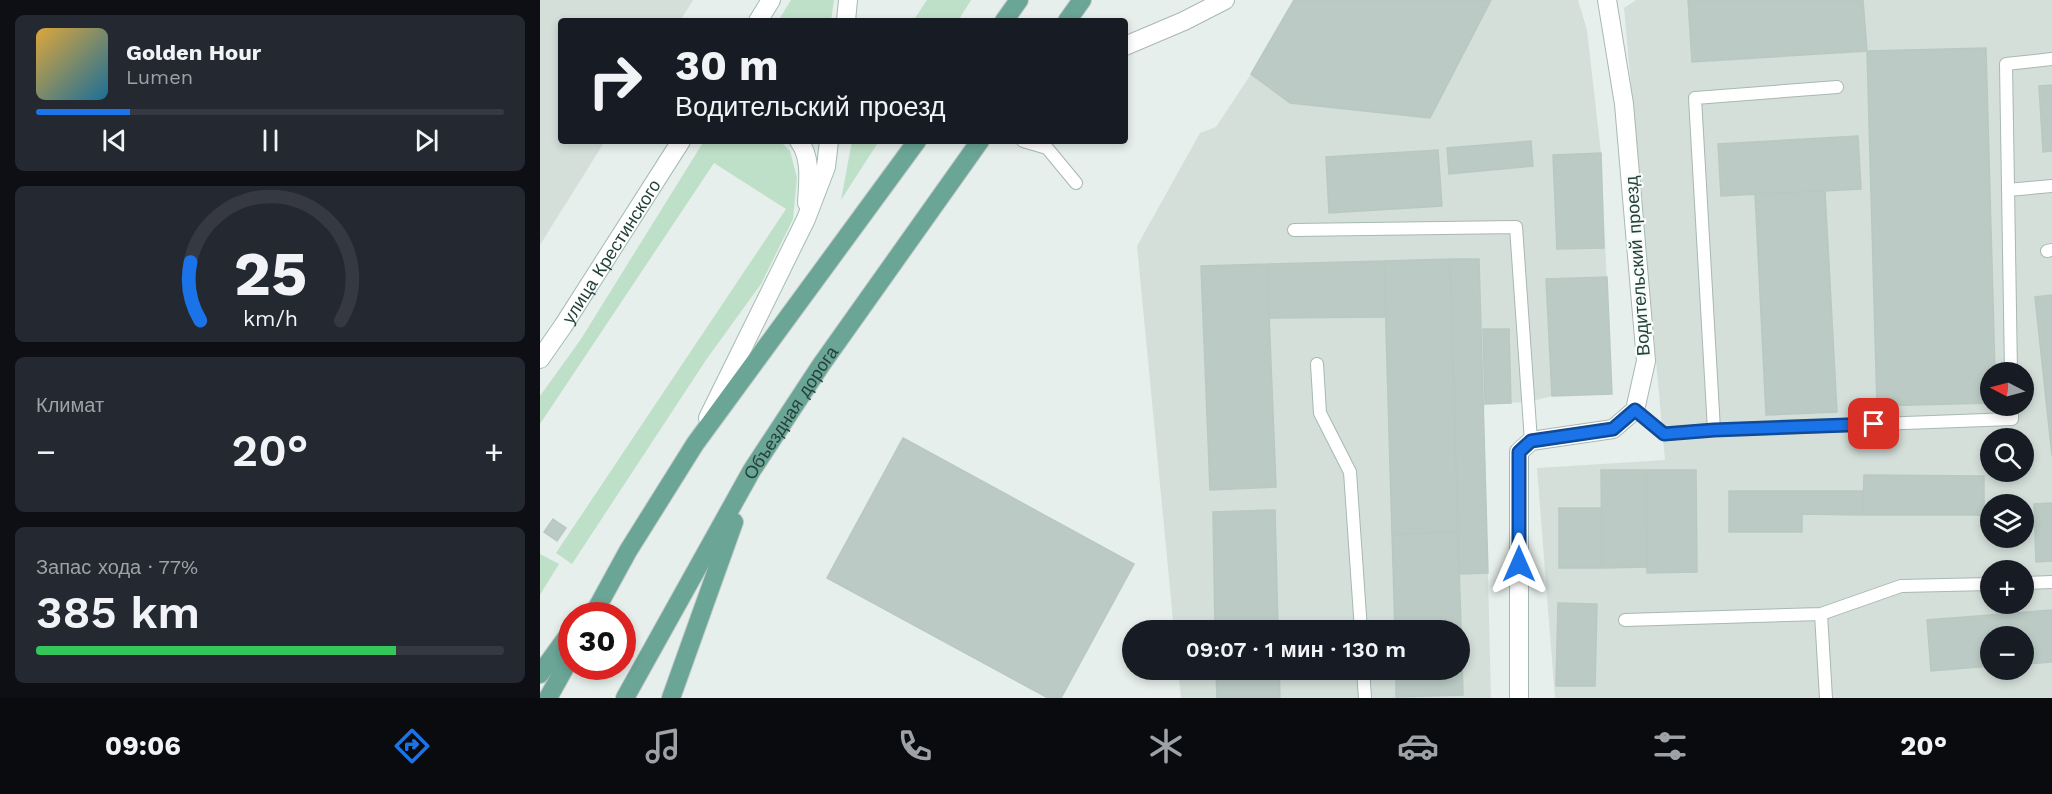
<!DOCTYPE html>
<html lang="ru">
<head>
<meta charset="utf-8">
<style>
  body { margin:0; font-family:"Work Sans",sans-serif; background:#242831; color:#f1f3f6; height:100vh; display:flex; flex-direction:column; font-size:22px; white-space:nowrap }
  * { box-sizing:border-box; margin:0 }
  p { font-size:20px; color:#9ea1a6 }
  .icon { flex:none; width:33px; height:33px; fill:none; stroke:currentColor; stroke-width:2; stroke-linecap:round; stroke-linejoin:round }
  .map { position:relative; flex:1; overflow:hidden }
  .drawer { display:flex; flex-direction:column; gap:15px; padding:15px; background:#0d0f14; width:540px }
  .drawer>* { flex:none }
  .banner { position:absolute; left:18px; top:18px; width:570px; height:126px; border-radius:6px; box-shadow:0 3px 9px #0003; background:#171b24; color:#f1f3f6; overflow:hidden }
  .needle { width:39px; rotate:276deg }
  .tools { position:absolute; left:1440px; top:362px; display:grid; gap:12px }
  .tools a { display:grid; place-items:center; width:54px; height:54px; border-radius:50%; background:#171b24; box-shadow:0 3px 9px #0003; font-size:30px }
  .speed { position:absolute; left:18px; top:602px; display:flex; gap:12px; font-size:30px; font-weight:700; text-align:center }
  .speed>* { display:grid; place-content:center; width:78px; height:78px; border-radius:50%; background:#171b24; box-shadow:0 3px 9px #0003; line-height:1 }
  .speed .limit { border:9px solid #d22; background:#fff; color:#111 }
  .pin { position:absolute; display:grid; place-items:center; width:51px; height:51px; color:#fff; margin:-26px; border-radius:12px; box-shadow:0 3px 9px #0006 }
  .me { position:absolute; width:66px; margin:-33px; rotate:0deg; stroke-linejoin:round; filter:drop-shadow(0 0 4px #0008) }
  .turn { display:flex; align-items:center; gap:21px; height:126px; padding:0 18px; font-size:27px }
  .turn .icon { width:78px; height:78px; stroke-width:2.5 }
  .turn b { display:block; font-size:42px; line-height:51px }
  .big { font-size:45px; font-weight:600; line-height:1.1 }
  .drawer .card { flex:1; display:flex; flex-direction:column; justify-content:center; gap:9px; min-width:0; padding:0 21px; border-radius:9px; background:#242831 }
  .drawer .dial { align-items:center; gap:0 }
  .dial svg { height:156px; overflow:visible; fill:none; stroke:#363941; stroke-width:7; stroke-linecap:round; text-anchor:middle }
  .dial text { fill:#f1f3f6; stroke:none }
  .song { display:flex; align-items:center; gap:18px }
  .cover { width:72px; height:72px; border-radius:9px; background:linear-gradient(135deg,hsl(40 70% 55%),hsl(200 70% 35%)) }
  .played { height:6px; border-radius:3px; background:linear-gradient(90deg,#1a73e8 20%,#363941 20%) }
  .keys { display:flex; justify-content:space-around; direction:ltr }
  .heat { display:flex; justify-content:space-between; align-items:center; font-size:33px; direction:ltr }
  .charge { height:9px; border-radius:4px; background:linear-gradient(90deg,#34c759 77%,#363941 0) }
  .trip { position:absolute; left:582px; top:620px; width:348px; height:60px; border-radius:30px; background:#171b24; box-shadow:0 3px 9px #0003; font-weight:600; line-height:60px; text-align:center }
  .dock { display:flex; height:96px; justify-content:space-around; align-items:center; background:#090b0e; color:#9ea1a6 }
  .dock .icon { width:42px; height:42px }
  .dock .active { color:#1a73e8 }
  .dock b { font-size:27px; color:#f1f3f6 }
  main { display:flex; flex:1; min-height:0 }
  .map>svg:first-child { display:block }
</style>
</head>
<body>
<main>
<section class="drawer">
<div class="card">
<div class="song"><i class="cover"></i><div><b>Golden Hour</b><p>Lumen</p></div></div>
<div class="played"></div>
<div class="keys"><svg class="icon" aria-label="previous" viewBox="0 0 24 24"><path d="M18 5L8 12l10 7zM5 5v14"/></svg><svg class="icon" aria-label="pause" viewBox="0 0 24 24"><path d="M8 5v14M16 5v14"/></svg><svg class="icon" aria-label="next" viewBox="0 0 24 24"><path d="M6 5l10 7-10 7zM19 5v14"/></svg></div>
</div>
<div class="card dial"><svg viewBox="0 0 100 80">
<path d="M14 69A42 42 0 1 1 86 69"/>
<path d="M14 69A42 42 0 0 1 9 39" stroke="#1a73e8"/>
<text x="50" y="56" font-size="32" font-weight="700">25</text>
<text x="50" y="72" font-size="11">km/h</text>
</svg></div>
<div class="card"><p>Климат</p>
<div class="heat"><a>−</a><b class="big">20°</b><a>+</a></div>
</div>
<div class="card"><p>Запас хода · 77%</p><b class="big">385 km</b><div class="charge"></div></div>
</section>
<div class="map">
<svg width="1512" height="698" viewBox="0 0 1512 698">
  <rect width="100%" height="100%" fill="#e6efeb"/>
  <path fill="#d4dfda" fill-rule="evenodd" d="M0,0H153L140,21H21V141H65L0,245Z
    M754,0H1038L1047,30L1061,153L1072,394L1012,396L988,402L945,404L944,411L951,698H641L638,669H920V630H634L597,246L660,133L676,127L711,74Z
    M1096,0H1512V698H1015L997,468L1125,460L1084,8ZM1450,372H1484V405H1450ZM1450,438H1484V471H1450ZM1450,504H1484V537H1450ZM1450,570H1484V603H1450ZM1450,636H1484V669H1450Z"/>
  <path fill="#bfe0c8" d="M251,0H294L291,21H238Z
    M387,0H431L418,21H373Z
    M164,141H240L250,151L257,178L253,219L221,284L166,360L32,564L16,553L246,209L174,163L0,424V396L41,339Z
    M312,141H339L301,200Z
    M0,554L19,564L0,595Z"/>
  <path fill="#bbcac4" stroke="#b8c9c2" stroke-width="1.5" d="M754,0H951L890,118L750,103L711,74Z
    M1148,0H1323L1327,51L1152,62Z
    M1446,48L1455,372H1450V403L1337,406L1327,51Z
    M1512,85V151L1503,152L1499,86Z
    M1318,136L1321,189L1181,196L1178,144Z
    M991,141L993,166L909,174L907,148Z
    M898,150L902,206L789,213L786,157Z
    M1061,153L1064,248L1017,249L1013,155Z
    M1285,191L1297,412L1226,415L1215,194Z
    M910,259H939L948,573L919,574Z
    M910,259L918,532L852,534L844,261Z
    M844,261L846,317L729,318L727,264Z
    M727,264L736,487L670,490L661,266Z
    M1067,277L1072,394L1012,396L1006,279Z
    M1512,295V456L1495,297Z
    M943,329H969L971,403L945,404Z
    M363,438L594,564L521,698H508L287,578Z
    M1061,470H1106L1107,567L1062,568Z
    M1106,470H1156L1157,572L1107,573Z
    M1324,475L1444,476V515H1323Z
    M1189,491H1323V515L1262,514V532H1189Z
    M1512,503V561L1496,562L1494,504Z
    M1019,508H1062V568H1019Z
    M735,510L738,628L675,629L673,512Z
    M13,519L26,528L17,541L4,532Z
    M918,532L923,695L856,697V669H920V630H855L852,534Z
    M1018,603L1057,604L1055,686H1016Z
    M1512,610V662L1484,664V636H1450V666L1391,671L1387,620Z
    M738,628V630H675V629Z
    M676,669H739L740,698H677Z"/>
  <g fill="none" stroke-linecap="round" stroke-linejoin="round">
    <g stroke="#a8b8b2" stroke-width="14">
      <path id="lane" d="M483,141L507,148L536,183
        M1468,190L1512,186
        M754,230L976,227L991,441
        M1507,251L1512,250
        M777,364L780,413L810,472L821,630
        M1471,372L1466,64L1512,59
        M1095,410L1124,434L1174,430L1472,419V405
        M1174,430L1155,98L1297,87
        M1484,583L1512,582
        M1281,614L1361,586L1450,584
        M1085,620L1281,614L1286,698
        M823,669L825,698"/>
    </g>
    <g stroke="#a8b8b2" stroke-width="20">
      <path id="street" d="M585,46L644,21L685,0
        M979,698V452L991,441L1073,429L1095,410L1106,361L1084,104L1067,0"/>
    </g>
    <g stroke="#a4bbb3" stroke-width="20">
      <g id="secondary">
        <path d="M218,21L231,0"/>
        <path d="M306,21L308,0"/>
        <path d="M259,141C272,158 268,183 267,203"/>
        <path id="s1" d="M0,359L23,326L141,141"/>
        <path d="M168,418L266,219L286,167L289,141"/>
      </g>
    </g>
    <g stroke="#c2cac8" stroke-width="20">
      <g id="primary">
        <path d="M464,21L479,0"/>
        <path d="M527,21L542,0"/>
        <path d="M53,615L88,551L155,444L377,141"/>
        <path d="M0,674L32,630"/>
        <path d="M8,698L32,655"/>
        <path id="s2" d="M85,698L212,470L281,365L440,141"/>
        <path d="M131,698L194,522"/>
      </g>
    </g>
    <use href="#lane" stroke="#fff" stroke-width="12"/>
    <use href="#street" stroke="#fff" stroke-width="18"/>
    <use href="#secondary" stroke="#fff" stroke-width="18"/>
    <use href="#primary" stroke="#6aa596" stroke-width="18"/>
  </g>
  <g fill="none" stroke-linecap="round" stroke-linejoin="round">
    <g stroke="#114b97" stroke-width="15">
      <path id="route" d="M979,564V452L991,441L1073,429L1095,410L1124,434L1174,430L1334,424"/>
    </g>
    <use href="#route" stroke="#1a73e8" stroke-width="10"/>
  </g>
  <g text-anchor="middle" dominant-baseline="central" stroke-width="4.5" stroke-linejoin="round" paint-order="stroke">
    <g font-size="18" fill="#24423a" stroke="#f7fbf9">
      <text stroke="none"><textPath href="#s1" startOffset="129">улица Крестинского</textPath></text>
      <text transform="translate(1097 266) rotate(-94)">Водительский проезд</text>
      <text stroke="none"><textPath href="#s2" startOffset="330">Объездная дорога</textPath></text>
    </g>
  </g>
</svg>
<div class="tools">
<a><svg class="needle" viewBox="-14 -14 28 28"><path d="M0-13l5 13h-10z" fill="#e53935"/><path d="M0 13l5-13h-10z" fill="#9ea1a6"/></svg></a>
<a><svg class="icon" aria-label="search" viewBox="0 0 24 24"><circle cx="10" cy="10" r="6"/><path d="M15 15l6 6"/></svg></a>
<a><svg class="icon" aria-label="layers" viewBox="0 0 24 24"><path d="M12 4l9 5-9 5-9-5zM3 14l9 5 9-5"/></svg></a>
<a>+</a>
<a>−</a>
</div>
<div class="speed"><div class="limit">30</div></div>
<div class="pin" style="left:1334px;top:424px;background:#d93025"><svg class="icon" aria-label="arrive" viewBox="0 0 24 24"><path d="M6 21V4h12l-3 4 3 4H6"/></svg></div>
<svg class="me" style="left:979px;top:564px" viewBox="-20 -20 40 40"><path d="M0-17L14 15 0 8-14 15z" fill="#1a73e8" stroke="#fff" stroke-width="4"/></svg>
<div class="trip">09:07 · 1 мин · 130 m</div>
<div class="banner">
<div class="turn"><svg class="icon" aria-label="right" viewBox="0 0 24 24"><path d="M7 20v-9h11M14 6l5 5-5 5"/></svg><div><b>30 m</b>Водительский проезд</div></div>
</div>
</div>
</main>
<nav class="dock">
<b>09:06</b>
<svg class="icon active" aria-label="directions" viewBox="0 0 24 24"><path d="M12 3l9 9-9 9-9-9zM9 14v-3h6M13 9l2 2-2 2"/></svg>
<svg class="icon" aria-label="music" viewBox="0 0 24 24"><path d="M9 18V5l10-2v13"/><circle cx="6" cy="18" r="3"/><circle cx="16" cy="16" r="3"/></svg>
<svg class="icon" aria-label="phone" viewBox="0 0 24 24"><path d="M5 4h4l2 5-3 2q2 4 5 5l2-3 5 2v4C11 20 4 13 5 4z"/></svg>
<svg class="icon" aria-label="climate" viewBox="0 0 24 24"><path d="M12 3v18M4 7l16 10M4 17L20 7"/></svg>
<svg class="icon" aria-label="car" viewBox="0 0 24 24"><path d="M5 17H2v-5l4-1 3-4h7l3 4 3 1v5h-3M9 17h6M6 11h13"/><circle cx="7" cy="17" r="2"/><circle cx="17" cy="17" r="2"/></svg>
<svg class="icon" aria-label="filters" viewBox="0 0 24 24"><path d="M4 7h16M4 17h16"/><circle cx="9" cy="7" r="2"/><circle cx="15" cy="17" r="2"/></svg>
<b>20°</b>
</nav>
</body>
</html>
